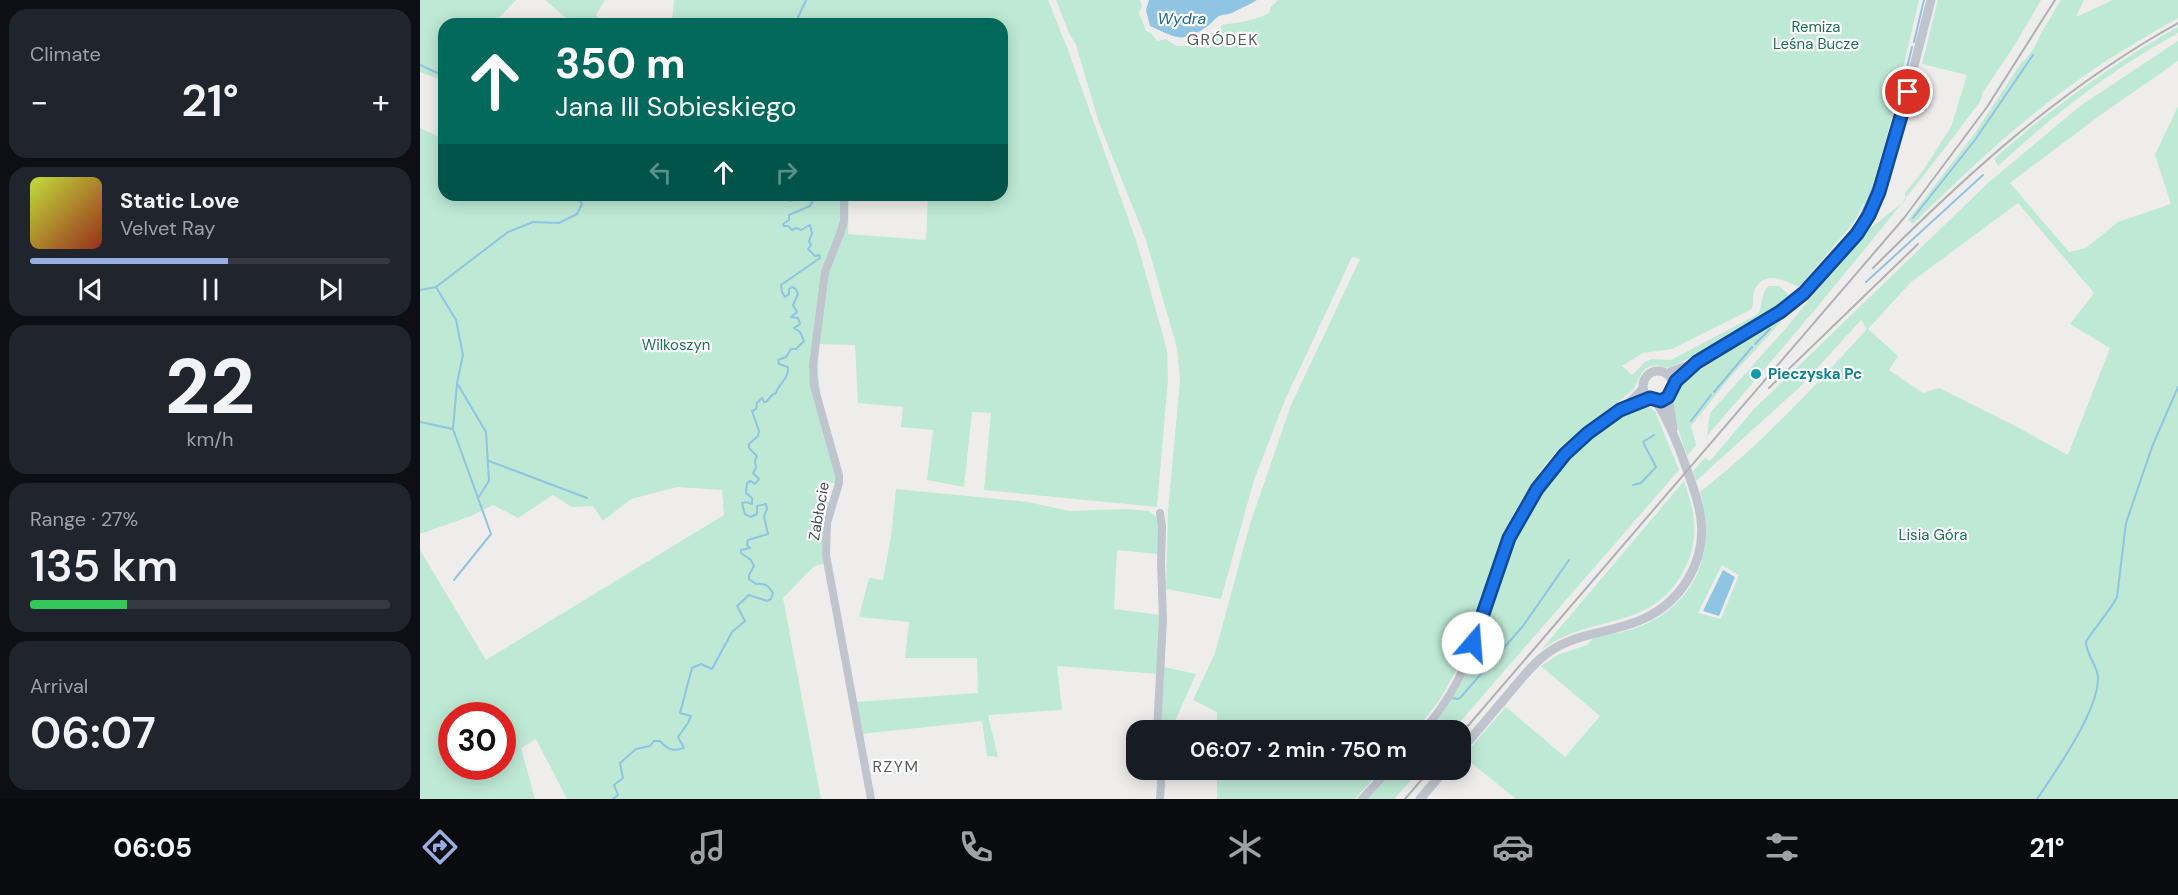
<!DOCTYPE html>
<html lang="en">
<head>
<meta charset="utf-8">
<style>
  body { margin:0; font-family:"DM Sans",sans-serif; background:#20242c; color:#f1f3f6; height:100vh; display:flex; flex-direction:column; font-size:22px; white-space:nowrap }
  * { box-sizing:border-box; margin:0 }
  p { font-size:20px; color:#9ea1a6 }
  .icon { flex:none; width:33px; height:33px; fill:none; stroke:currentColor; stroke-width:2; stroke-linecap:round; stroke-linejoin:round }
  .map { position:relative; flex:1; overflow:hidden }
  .side { display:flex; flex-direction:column; gap:9px; padding:9px; background:#0d0f14; width:420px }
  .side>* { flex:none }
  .hud { position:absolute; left:18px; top:18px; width:570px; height:183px; border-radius:18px; box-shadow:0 3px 15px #0003; background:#00695c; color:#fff; overflow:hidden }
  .speed { position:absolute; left:18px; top:702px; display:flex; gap:12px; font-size:30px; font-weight:700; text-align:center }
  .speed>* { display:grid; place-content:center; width:78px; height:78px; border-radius:50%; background:#171b24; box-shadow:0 3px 15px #0003; line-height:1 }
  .speed .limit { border:9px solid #d22; background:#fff; color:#111 }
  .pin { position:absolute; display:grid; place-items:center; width:51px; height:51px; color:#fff; margin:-26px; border:3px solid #fff; border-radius:50%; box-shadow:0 2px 6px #0007 }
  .me { position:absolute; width:66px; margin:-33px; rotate:18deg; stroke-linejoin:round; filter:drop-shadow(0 0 4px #0008) }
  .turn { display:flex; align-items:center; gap:21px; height:126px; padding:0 18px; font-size:27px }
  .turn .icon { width:78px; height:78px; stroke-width:2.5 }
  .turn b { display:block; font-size:42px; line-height:51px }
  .lanes { display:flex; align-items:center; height:57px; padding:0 18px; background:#0003; justify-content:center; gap:30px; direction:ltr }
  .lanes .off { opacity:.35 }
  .big { font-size:45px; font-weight:600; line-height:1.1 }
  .side .tile { flex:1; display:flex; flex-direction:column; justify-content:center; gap:9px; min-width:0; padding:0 21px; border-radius:18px; background:#20242c }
  .side .dial { align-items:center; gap:0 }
  .dial b { font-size:78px; line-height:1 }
  .song { display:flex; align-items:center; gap:18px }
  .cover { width:72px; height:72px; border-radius:9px; background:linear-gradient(135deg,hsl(70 70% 55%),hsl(10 70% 35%)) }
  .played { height:6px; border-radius:3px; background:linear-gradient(90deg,#98ade2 55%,#363941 55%) }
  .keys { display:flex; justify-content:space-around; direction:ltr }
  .heat { display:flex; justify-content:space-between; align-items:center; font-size:33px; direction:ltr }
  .charge { height:9px; border-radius:4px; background:linear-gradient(90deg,#34c759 27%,#363941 0) }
  .trip { position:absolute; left:706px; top:720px; width:345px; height:60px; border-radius:18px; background:#171b24; box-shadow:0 3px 15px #0003; font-weight:600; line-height:60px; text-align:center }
  .tabs { display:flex; height:96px; justify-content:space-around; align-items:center; background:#090b0e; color:#9ea1a6 }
  .tabs .icon { width:42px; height:42px }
  .tabs .active { color:#98ade2 }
  .tabs b { font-size:27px; color:#f1f3f6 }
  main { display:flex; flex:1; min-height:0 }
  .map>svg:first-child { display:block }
</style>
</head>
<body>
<main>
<section class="side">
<div class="tile"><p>Climate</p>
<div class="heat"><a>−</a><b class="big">21°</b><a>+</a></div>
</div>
<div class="tile">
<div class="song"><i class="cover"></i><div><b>Static Love</b><p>Velvet Ray</p></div></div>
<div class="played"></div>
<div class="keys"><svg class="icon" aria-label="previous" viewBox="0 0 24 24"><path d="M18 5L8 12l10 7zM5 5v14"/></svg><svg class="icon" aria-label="pause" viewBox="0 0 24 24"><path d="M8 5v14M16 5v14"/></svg><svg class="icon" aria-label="next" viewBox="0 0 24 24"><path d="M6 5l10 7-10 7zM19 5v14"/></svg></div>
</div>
<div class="tile dial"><b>22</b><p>km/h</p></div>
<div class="tile"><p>Range · 27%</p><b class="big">135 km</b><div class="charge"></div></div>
<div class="tile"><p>Arrival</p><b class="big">06:07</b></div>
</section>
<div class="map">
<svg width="1758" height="799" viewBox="0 0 1758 799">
  <rect width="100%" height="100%" fill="#efedec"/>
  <path fill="#bee9d5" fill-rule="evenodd" d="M0,0H96L73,24H24V81L0,72Z
    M125,0H185L176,15L180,24H153Z
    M254,0H628L648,50L717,243L747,350L748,379L737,507L564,490L571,413L552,412L544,487L507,480L513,430L481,427L483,407L438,403L435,345L399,344L398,375L402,402L420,465L415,466V483H408V500L410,507L405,526L403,564L394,566L363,598L401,799H147L116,739L101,748L115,799H0V550L66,660L304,515L302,490L257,487L211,499L183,521L173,506L152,507L133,495L98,518L73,505L51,516L0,534V128L24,139V195H429L428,234L506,240L508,195H582V24H246L252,21ZM32,716H82V766H32Z
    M636,0H720L722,6L719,13L726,31L731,33L737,41L746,39L756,46H772L777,44L780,37L800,30L801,25C819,22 832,22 849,13L851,7L858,0H1499L1467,136L1451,190L1434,222L1379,287C1364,281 1346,269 1335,289C1332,294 1334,303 1332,309L1252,349L1223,353L1202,366L1212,375L1225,362L1232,359L1251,360L1338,314C1344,305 1340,293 1349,286H1359L1368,294L1369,297L1358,306L1287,349L1250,368L1236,365L1228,367L1222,372L1213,390L1141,446L1124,466L1095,510L1073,563L1040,664L1019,701L995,730H797V712L773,700L795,653L830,524L871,405L940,259L932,257L865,400L834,480L801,599L746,589L748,511L760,380L757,348L726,240L679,123L656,45L649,33Z
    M1518,0H1621L1596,43L1563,92L1560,102L1553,111C1469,223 1379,330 1287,436L1290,413L1366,328L1443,234L1486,200L1485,193L1502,172L1531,127L1547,75L1502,64Z
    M1641,0H1664L1656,17L1693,0H1758V18C1726,36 1694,55 1664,76C1602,119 1547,171 1493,224L1488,220L1553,136L1601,63C1613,54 1616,43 1623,30C1629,20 1635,10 1641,0Z
    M1758,27V33C1692,69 1633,115 1578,166L1574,159C1630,109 1692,64 1758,27Z
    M1758,41V61L1682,114L1590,183L1649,252L1666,248L1698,222L1751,204L1735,155L1758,106V799H1096L1043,756L1086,707L1145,757L1180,716L1121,666L1138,655L1167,645L1173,638C1191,634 1213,631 1230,622C1282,595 1295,544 1280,492C1342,444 1395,386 1447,329L1441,320L1382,385L1276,481L1273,471L1285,458L1290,461L1334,409L1569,182L1660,106ZM1598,203L1674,293L1650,324L1690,348L1648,455L1599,428L1519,388L1503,393L1469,370L1478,356L1448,329L1491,282ZM1302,565L1319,575L1301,619L1278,613Z
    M1359,318L1361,322L1312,375L1271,426L1276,445L1267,456L1251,407V401L1259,382L1312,346Z
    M1226,405L1235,411L1259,470L1033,730H1008C1048,683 1057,640 1077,583C1096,527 1125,469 1174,433C1190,421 1208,413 1226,405Z
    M1264,481C1268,494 1273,507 1274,521C1278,559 1254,599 1218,613C1182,627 1155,626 1121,650Z
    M476,489L608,502L649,511L704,509L729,511L739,519V554L697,550L694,609L741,615L738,674L637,666L642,710L568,715L578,757L567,756L562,721L441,734L436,702L558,693L557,658H485L489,622L439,617L449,578L463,580L471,537Z
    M744,667L776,674L751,730H740Z
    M797,770H961L935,799H797Z
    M974,770H1000L974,799H947Z"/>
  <path fill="#8fc4e2" d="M729,0H837C829,5 821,8 812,13C808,15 803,14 799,16C794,19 790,25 785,28C761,44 755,37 730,26L726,10Z
    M1303,570L1315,577L1299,616L1283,611Z"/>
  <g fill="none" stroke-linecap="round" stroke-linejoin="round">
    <path stroke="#8fc4e2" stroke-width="2" d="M375,24L386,0
      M1494,42L1504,0
      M0,65L24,76
      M1478,105L1492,47
      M365,195L366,198L370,201L382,195
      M1493,218L1555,140L1613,55
      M1389,280L1438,222L1455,183L1477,109
      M1446,282L1563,175
      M0,290L16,287
      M1335,344L1350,329
      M37,383L66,432L69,481L58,498
      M1294,392L1332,347
      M1271,421L1291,395
      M0,422L33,429L71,534L34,580
      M33,429L37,383L43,355L36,320L16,287L88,232L113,222L139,223L157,214L162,204L157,195
      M69,461L167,498
      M1213,485L1221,483L1236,467L1223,442L1234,435
      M1033,698L1037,699L1040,698L1103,626L1149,560
      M193,799L198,795L194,785L203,778L200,763L216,749L230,746L234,741H240C247,749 253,752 264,748L258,737L268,723L271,716L260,713L272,668L281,664L292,669L312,632L325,621L317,606L329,595L347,601L351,599L353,593C348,585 345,583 336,584L329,579V575L334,566L331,560L321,553V550L330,548L327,545L328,540L348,534L344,516L347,509L346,504L337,506V514L331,517L325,514L322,503L326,502L332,504V498L326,493L327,483L331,481L335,484L339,479L333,473L336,468L335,460L337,456L329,448V444L338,436L339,431L332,411L336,409L337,403L342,398L344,402H346L352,395L356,393C359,383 369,379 368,367L359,364L358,360L366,357L371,349H376L384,341L380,332L374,328L380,324L378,318L371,317L377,312L373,305L378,294L376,289L372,287L369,289V294L365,297L362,292L361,285L400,258L399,255L395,256L388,249L391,245L389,241L392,233L390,225L381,230L376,228L372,230L368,226H364L363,224L369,220V215L390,206L393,200L390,195
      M1617,799C1636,771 1679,710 1678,677C1677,665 1666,654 1666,642C1667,638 1692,608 1697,597L1706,523L1732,447L1758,387"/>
    <path stroke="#bfc4cd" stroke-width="8" d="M424,195V221L420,234L405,272L393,365L394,386L419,475V483L407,523L406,555L451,799
      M1201,409L1230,398
      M737,730L743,620L741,563L742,527L740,513
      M1004,730C1018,713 1032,694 1041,673C1067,617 1075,556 1108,503C1124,476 1146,451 1171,431C1188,417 1210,405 1223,387
      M740,799L742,770
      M942,799L969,770"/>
    <path stroke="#bfc4cd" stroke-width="9" d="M1223 386a15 15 0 1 1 30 0a15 15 0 1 1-30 0Z
      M1246,374L1277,362L1360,312L1393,285L1437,234L1455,201L1469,163L1511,0
      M1253,385L1275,365
      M1248,397L1253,429
      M1041,750C1058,730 1074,711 1091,691C1103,677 1114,662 1129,652C1157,632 1193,633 1223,619C1261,602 1286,562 1281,520C1279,501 1272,484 1266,467C1258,444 1249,422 1236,401
      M1000,799L1025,770"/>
    <path stroke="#afb1b6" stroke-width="2" d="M1453,268C1547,174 1641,88 1758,23
      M1349,388L1498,244
      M1041,734L1484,218L1567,107L1635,0
      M985,799L1010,770"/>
  </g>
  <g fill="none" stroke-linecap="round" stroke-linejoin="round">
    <g stroke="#114b97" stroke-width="15">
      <path id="route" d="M1053,643L1089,538L1117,489L1145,454L1168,433L1200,410L1230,398L1241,401L1248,397L1256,381L1277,362L1360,312L1384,293L1437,234L1449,215L1459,192L1488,92"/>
    </g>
    <use href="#route" stroke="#1a73e8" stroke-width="10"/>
  </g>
  <circle fill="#0f9aa8" stroke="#fff" stroke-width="2" cx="1336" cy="374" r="6"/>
  <g text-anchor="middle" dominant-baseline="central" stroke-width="4.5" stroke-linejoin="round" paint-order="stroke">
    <g font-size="15" fill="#1f7154" stroke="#fff">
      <text x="1396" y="27">Remiza<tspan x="1396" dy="17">Leśna Bucze</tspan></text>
      <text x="256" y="345">Wilkoszyn</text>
      <text x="1513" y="535">Lisia Góra</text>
    </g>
    <g font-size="15" font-weight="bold" fill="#0d838f" stroke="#fff" text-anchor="start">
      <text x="1348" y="374">Pieczyska Pc</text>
    </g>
    <g font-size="15" fill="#474d57" stroke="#fff">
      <text transform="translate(399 511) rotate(-80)">Zabłocie</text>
    </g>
    <g font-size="16" font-style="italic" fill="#1a6a97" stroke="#fff">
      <text x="762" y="18">Wydra</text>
    </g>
    <g font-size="16" letter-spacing="1.5" fill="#5a5c60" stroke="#fff">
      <text x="803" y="39">GRÓDEK</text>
      <text x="476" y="766">RZYM</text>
    </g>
  </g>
</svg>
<div class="speed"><div class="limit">30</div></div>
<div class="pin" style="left:1488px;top:92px;background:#d93025"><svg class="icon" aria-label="arrive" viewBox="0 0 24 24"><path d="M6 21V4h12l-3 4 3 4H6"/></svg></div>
<svg class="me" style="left:1053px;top:643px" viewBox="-20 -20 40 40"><circle r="19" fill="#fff"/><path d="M0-13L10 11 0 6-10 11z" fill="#1a73e8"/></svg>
<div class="trip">06:07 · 2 min · 750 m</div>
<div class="hud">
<div class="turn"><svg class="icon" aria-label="ahead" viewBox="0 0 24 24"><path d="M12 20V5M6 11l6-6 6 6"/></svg><div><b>350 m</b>Jana III Sobieskiego</div></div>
<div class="lanes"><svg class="icon off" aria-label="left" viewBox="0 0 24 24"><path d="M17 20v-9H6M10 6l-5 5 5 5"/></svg><svg class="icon" aria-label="ahead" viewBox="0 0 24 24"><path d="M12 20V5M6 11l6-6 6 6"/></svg><svg class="icon off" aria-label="right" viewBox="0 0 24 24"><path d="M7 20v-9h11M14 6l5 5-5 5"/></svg></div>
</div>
</div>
</main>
<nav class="tabs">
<b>06:05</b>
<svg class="icon active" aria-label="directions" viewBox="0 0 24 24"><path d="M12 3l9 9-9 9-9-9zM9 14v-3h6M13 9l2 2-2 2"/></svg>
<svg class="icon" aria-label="music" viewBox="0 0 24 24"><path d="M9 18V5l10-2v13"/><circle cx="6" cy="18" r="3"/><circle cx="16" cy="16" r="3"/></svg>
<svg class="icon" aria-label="phone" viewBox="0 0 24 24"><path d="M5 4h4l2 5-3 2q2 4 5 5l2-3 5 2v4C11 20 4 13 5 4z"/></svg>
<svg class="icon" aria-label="climate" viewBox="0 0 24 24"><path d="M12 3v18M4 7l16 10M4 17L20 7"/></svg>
<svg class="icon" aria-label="car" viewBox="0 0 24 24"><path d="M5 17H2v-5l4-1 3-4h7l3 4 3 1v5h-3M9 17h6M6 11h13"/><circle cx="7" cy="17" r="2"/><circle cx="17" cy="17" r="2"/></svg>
<svg class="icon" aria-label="filters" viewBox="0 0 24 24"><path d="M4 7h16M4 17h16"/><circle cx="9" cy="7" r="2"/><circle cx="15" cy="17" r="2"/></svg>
<b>21°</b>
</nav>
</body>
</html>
